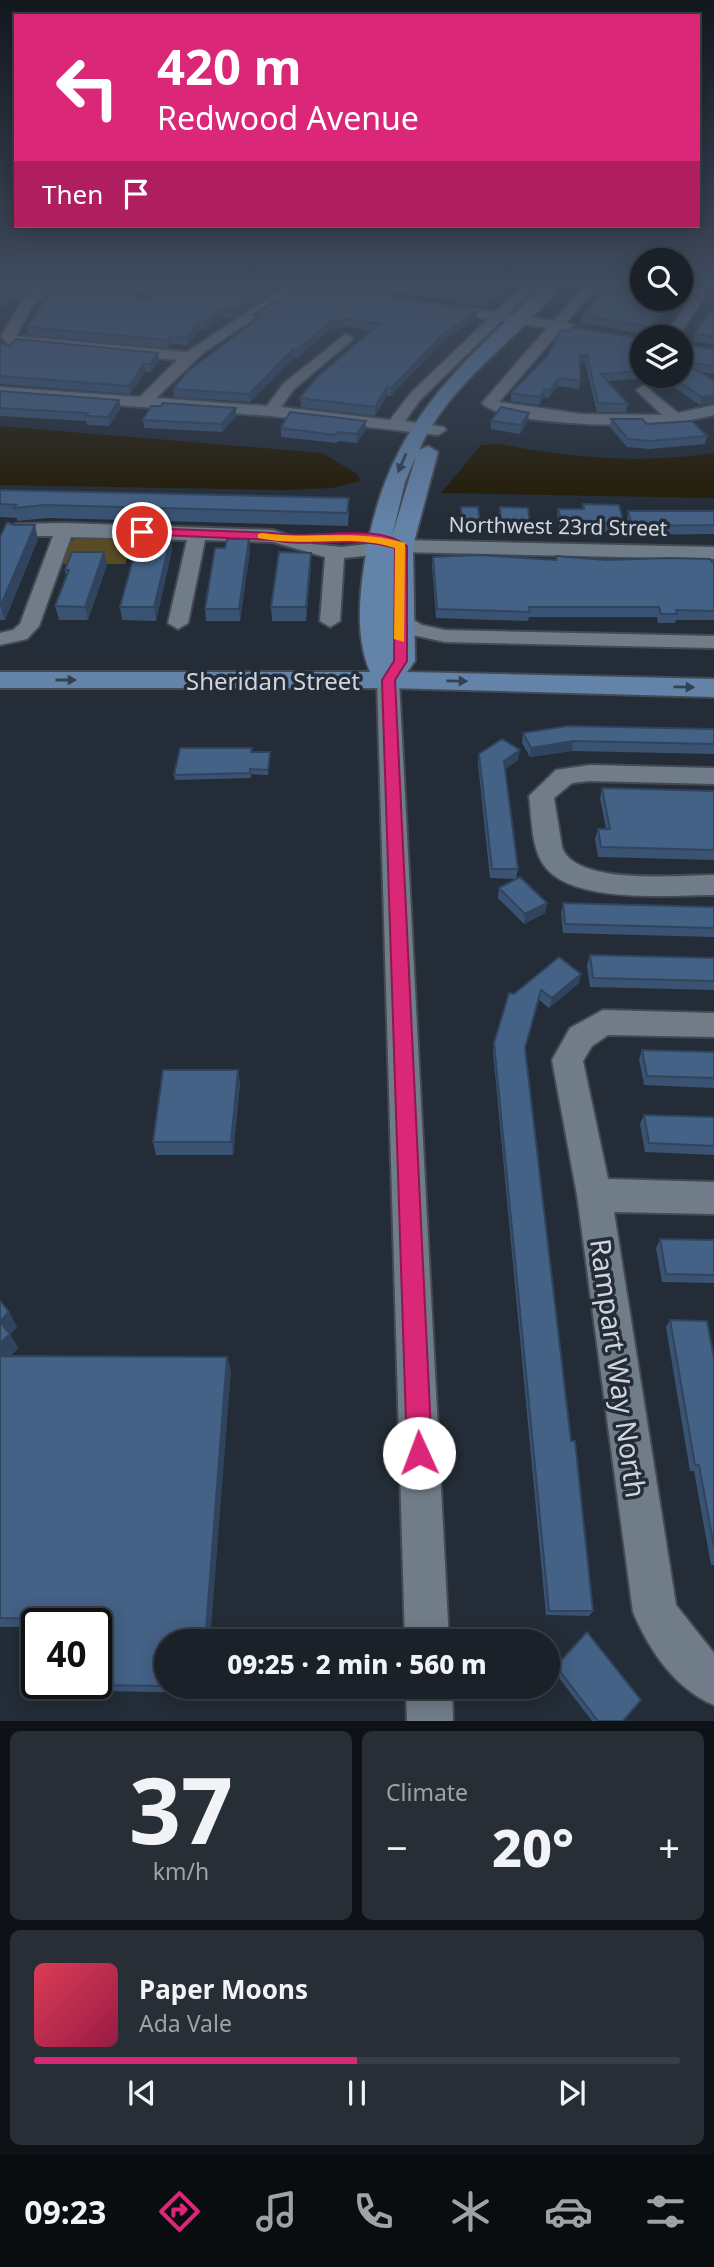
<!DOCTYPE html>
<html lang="en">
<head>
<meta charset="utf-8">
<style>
  body { margin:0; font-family:"Noto Sans",sans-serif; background:#272e35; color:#f1f3f6; height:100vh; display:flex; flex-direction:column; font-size:26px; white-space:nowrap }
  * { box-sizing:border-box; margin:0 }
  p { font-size:23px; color:#9fa3a8 }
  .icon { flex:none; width:38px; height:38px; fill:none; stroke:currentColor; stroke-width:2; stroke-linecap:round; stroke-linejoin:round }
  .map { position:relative; height:1721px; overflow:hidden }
  .sheet { display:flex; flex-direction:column; gap:10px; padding:10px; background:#0e1217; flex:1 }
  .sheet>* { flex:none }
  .top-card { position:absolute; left:14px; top:14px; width:686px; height:214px; border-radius:0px; box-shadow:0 4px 18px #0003,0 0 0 2px #383e46; background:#db2777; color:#fff; overflow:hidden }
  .tools { position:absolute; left:630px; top:248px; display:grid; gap:14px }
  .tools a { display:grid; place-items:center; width:63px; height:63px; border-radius:50%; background:#1a2129; box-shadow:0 4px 18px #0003,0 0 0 2px #383e46; font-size:35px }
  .speed { position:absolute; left:21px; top:1608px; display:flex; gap:14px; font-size:35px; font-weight:700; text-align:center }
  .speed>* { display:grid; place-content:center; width:91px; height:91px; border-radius:50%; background:#1a2129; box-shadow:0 4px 18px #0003,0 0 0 2px #383e46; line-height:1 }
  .speed .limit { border:4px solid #111; border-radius:10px; background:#fff; color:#111 }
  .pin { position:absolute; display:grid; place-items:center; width:60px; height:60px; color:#fff; margin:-30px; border:4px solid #fff; border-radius:50%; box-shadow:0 2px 7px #0007 }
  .me { position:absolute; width:77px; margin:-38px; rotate:358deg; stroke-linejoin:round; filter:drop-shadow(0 0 5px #0008) }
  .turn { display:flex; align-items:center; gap:24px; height:147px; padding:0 28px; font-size:32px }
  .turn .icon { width:91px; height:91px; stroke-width:2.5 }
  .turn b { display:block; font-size:49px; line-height:60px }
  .then { display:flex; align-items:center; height:66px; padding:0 28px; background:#0003; gap:14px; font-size:26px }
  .big { font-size:52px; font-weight:800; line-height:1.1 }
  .sheet .tile { flex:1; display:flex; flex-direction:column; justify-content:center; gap:10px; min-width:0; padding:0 24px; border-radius:10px; background:#272e35 }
  .sheet .dial { align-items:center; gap:0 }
  .dial b { font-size:91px; line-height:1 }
  .song { display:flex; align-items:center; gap:21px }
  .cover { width:84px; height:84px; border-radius:10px; background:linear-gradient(135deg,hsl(350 70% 55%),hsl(340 70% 35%)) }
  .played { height:7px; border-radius:4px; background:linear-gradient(90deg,#db2777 50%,#383e46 50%) }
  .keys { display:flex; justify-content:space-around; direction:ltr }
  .heat { display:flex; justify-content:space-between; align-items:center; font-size:38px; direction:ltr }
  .sheet .tiles { flex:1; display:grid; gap:10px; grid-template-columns:1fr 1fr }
  .tile:last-child { grid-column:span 2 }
  .trip { position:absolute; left:154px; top:1629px; width:406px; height:70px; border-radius:35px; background:#1a2129; box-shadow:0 4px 18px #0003,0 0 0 2px #383e46; font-weight:800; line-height:70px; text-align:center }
  .dock { display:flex; height:112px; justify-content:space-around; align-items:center; background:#0a0d10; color:#9fa3a8 }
  .dock .icon { width:49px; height:49px }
  .dock .on { color:#db2777 }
  .dock b { font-size:32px; color:#f1f3f6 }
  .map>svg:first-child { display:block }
</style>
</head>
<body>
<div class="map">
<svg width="714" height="1721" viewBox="0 0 714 1721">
  <rect width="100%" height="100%" fill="#232c37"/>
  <path fill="#594b24" d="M82,535L140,536L134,543L125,564H60L69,542Z"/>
  <path fill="#221902" d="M0,426L322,453L357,474L361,481L332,488L283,490L0,485Z
    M499,444C569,458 644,464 714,453V498L441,493L481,445Z"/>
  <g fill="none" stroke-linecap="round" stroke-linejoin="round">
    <g stroke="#434a53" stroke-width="4">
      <path id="minor" d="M46,282H60L32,306L16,336L187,352L293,282H308L203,353L156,398L267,406L284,383L346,334L353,338L351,341L294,389L281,407L390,420L410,394L488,319L437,310V304L495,312L527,282H540L508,314L554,321L588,282H601L566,323L574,325V331H560L499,402L582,414L662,415L636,390L644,385L678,413L714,405V415C696,419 679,423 661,424C630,427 502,425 482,403L547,328L501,321L420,400L405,421L444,427L446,430L438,435L271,416L0,397V387L140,397L177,360L7,343L1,336L22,301Z
        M694,285H702L706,295L677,338H663L694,295Z
        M65,523L273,530L312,544L342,547L401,540L714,547V559L401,552L344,558L340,621L330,627L320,621L325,557L273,542L205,540L188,623L178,629L168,623L187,540L71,537L39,626L27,639L0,645V633L13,630L20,624L53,536H16L7,530L16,524Z
        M403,614L422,625L445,630L714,636V648L445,642L408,634L393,620Z
        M388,673L399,680L449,1642H405L377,680Z
        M590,765L714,768V784L590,781L572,783L554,798L562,847C574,886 680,875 714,875V895C671,895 570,905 543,864C531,845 532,818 529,796L556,770Z
        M603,1010L714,1013V1037L608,1035L592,1046L583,1061L608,1179L714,1182V1214L614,1212L676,1605L714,1653V1705C675,1689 649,1650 633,1612L577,1195L552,1060L570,1028Z
        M406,1687H452L453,1721H407Z"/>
    </g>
    <g stroke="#434a53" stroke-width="4">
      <path id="major" d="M547,282H564C519,340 450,380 419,450L428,446L438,452L413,546L415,661L407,672L714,679V697L388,688H0V672H370C356,639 359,601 364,566C384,428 451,374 547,282ZM416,456L392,536L405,482Z"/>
    </g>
    <use href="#minor" fill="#717c89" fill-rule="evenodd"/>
    <use href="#major" fill="#6483a8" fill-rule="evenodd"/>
  </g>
  <path fill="#3a5373" d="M0,282H42L19,300L9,299L0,309Z
    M84,282H289L233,319L223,317L205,330L200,329L188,345L171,344L168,348L29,335L27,327L44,303L41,302L39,295L142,301L148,298L143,293L117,285Z
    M340,282H512L486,307Z
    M676,299L648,335L581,323L582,315Z
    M714,306V345L693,341L695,333Z
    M477,311L476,319L442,342L391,396H387L375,416L301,407L300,398L371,331L344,326L331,329L297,358L294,357L250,402L174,397L173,389L255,320L254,315Z
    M641,339L642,376H681V353L714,349V374L700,372L714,381V403L700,405L669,384L650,378L608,381L628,404L626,412H597L585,362L580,363V381L579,389L558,386L549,398L544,397L539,405L511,401V393L547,356Z
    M0,343L10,346L158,353L159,361L151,372H145L130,394L0,384V386Z
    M0,391L121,408L109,426L87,425L86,421L0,416Z
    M236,416L222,432L144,428L143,420Z
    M611,419L647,424L707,436L705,444L649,449L627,447L610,427Z
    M366,421V429L357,443L338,441L337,443L281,437V428Z
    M491,421H528L520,434L491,429Z
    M0,490L349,511L348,526L48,518L17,521V518L0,517Z
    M583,504L624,524L622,533L599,532V535H561L557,518L558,509H582Z
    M461,507L480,524L479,533H461Z
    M500,507L530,525L529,534L500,530L499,516Z
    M628,511H714V534L630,535L627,520Z
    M0,537L38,539L5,620H0Z
    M171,537L172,550L156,621L122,620L120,607Z
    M250,551L240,621H206L205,609Z
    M104,552L107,565L88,620H59L55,606L66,577L65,570Z
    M556,556L606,560L714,562V620H676L675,623H658L657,617H529L528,621L436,618L432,566L433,557L555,560Z
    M311,566L306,621H272L271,607Z
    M714,729V754L572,751L530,757L522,743L523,733Z
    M252,752L270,757L268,775L251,774V778L175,780L174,775Z
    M479,754L518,760L505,769L518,869L516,879L490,878L478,764Z
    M602,788L714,791V860L598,857L595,839L598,829H606L600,798Z
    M499,888L547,903L545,913L524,924L498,898Z
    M563,903L714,907V937L563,933L561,913Z
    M590,955L714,958V990L590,987L587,965Z
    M579,983L549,1008L539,1000L525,1050L571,1441L593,1611L589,1616L546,1615L493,1052L494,1043L514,994Z
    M642,1050L714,1052V1088L644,1085L639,1059Z
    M238,1070L240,1084L233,1155H156L153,1142Z
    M644,1115L714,1117V1155L645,1152L640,1124Z
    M660,1239L714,1240V1283L662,1282L656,1248Z
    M0,1301L9,1312L17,1327L10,1334L18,1348L10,1356L231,1371L166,1642V1687H206V1693L102,1691L94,1685L103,1628H96V1624H37V1627H0Z
    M670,1320L714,1358V1565H711L694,1471H690L666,1327Z
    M587,1632L623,1721H592L553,1670Z"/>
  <path fill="#30445e" d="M32,282H42L19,300L18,293Z
    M277,282H289L233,319L232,311Z
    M505,282H512L486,307V299Z
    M8,292L9,299L0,309V299Z
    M671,299H676L648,335L649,327Z
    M223,309V317L205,330L204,322Z
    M477,311L476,319L442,342L391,396V388L443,334Z
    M344,319V326L331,329L297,358V350L330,322Z
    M199,321L200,329L188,345L187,338Z
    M170,336L171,344L168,348V340Z
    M293,349L294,357L250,402L249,394Z
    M158,353L159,361L151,372L150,364Z
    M587,354L585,362L579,363L580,355Z
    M144,364L145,372L130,394L129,386Z
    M559,378L558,386L549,398L550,390Z
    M387,387V396L375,416V407Z
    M545,389L544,397L539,405L540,397Z
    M714,395V403L700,405L702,397Z
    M119,400L121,408L109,426L108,417Z
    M236,408V416L222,432L221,424Z
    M529,413L528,421L520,434L521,425Z
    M366,421V429L357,443V434Z
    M35,525L38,539L5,620L1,607Z
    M171,537L172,550L156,621L154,607Z
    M249,539L250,551L240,621L239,609Z
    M104,552L107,565L88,620L85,607Z
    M311,553V566L306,621V607Z
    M573,741L572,751L530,757L531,748Z
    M520,750L518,760L502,771L504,761Z
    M547,903L545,913L524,924L525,914Z
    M581,974L579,983L549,1008L552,998Z
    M238,1070L240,1084L233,1155L231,1142Z
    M9,1312L17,1327L10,1334L18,1348L0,1366V1321Z
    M227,1357L231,1371L210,1642H205Z"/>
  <path fill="#446186" stroke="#30445e" stroke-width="2" d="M0,282H32L18,293L8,292L0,299Z
    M55,282L131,295L142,301L152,296L142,286L131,282H277L232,311L223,309L204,322L199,321L187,338L170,336L168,340L27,327L48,296L39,295Z
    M304,282L477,311L443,334L391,388L387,387L375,407L300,398L316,378L379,324L344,319L330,322L297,350L293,349L249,394L173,389L187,372L261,316L254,315Z
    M384,282H505L486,299Z
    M612,282H642V299H671L649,327L582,315L603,291L607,292Z
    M714,306V337L695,333Z
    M573,327L641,339L639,341L642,342V371L601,374L628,404L598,403L587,354L580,355V381L559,378L550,390L545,389L540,397L511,393L547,356L561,330L570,331Z
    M16,339L158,353L150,364H144L129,386L0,376V343L10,346Z
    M686,345L714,349V366L683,362L714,381V395L702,397L670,376H681V353Z
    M0,391L119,400L108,417L85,416L88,413L0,408Z
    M163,403L236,408L221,424L143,420L151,406H161Z
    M501,407L529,413L521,425L491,421Z
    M290,412L366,421L357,434L338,432L336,435L281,428Z
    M611,419H642L647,424L692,421L707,436L650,441L628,439Z
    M0,490L349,498L347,513L45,505L14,508L16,505L0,504Z
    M583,504L619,505L624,524L600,523V526H563L558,509H584Z
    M461,507H478L480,524H462Z
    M500,507L528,508L530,525L501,521Z
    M628,511H714V525L632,526Z
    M7,522L13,525H35L0,607V537Z
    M139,537H171L154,607H120Z
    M227,539H249L239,609H205L215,548H225Z
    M72,552H104L85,607L55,606L69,570H65Z
    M279,552L311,553L306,607H271Z
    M479,555L556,560V556L606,560L669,558L710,559L712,562H714V611L676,610L677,614H661L659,607H529L530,612L437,609L433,557Z
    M568,726L714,729V744L573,741L531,748L523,733Z
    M502,739L520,750L504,761L518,869H492L479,754Z
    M180,748H252L251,752H270L268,770L250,769V773L174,775Z
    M602,788L714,791V850L601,847L598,829H610Z
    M520,877L547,903L525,914L499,888Z
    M563,903L714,907V928L565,924Z
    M590,955L714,958V981L593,978Z
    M559,957L581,974L552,998L541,990L525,1048L571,1441H575L593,1611H549L494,1043L509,993L514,994Z
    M642,1050L714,1052V1078L647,1076Z
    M163,1070H238L231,1142H153Z
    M644,1115L714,1117V1146L649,1143Z
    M660,1239L714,1240V1275L666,1274Z
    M0,1301L9,1312L0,1321Z
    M670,1320L707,1321L714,1358V1547L699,1465H695Z
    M0,1322L10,1334L0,1343Z
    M0,1356L227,1357L205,1642H166V1686L94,1685V1684H96V1669L104,1620L0,1618Z
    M587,1632L641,1700L623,1721H598L556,1666Z"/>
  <defs><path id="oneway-solid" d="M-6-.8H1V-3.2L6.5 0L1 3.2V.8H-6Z" transform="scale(1.75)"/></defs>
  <g fill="#334253">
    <use href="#oneway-solid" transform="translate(402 463) rotate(113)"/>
    <use href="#oneway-solid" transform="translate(66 680)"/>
    <use href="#oneway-solid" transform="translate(457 681) rotate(1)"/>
    <use href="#oneway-solid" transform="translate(684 687) rotate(1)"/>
  </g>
  <linearGradient id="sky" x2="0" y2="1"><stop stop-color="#13181e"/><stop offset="0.54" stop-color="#3f4b5e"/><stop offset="1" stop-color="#3f4b5e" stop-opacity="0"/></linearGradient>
  <rect width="714" height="523" fill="url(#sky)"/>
  <path fill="#db2777" stroke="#8e194d" stroke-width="2" d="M142,528L273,533C311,541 375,521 407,546V661L395,680L432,1453L428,1462L419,1465L411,1462L407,1453L382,680L394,661L395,548C354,535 313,548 273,540L138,534V529Z"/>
  <path fill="#f59e0b" d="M262,533C310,540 358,529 405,543L404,642L394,639L395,548C350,533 304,548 258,538V534Z"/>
  <g text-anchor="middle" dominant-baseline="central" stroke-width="7" stroke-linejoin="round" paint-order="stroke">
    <g font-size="21" fill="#d0d5dd" stroke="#232c37">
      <text transform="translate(558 526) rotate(1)">Northwest 23rd Street</text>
    </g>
    <g font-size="24" fill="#d0d5dd" stroke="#232c37">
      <text x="273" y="680">Sheridan Street</text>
    </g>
    <g font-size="28" fill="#d0d5dd" stroke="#232c37">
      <text transform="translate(619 1368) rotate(82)">Rampart Way North</text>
    </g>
  </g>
</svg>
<div class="tools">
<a><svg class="icon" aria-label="search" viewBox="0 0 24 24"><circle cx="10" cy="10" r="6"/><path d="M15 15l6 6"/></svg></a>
<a><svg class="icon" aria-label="layers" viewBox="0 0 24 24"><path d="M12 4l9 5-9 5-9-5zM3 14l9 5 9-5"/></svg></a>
</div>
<div class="speed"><div class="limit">40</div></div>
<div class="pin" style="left:142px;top:532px;background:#d93025"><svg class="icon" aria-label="arrive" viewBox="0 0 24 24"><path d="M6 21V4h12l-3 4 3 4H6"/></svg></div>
<svg class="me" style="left:419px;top:1453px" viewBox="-20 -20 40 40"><circle r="19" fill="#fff"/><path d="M0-13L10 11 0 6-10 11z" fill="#db2777"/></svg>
<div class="trip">09:25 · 2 min · 560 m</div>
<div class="top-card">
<div class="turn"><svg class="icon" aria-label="left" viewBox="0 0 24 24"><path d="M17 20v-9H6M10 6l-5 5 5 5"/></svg><div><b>420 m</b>Redwood Avenue</div></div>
<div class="then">Then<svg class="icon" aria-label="arrive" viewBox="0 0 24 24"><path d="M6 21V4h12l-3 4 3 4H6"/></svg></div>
</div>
</div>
<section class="sheet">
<div class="tiles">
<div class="tile dial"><b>37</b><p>km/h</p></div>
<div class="tile"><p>Climate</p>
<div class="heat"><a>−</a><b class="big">20°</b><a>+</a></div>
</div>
<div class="tile">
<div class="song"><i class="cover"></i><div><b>Paper Moons</b><p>Ada Vale</p></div></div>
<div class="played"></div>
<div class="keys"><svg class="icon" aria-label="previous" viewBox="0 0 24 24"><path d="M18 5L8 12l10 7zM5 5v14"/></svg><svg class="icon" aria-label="pause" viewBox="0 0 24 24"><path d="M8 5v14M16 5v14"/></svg><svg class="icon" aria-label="next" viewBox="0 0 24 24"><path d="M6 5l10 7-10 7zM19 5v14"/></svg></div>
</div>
</div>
</section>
<nav class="dock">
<b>09:23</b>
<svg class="icon on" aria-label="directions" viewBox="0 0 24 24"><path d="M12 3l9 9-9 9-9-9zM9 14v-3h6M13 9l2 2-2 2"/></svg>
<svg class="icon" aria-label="music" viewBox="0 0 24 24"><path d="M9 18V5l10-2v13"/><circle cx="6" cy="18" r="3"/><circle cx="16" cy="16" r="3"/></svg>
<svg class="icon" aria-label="phone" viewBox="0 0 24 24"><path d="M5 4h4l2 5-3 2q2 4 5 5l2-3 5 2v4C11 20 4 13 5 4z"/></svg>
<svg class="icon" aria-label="climate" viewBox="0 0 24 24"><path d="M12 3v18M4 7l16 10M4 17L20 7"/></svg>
<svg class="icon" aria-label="car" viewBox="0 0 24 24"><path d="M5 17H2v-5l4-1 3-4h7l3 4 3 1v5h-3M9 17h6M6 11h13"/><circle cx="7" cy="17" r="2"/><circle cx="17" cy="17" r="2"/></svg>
<svg class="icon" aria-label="filters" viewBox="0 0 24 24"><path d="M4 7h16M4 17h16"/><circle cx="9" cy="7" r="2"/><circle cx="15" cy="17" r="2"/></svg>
</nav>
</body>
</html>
